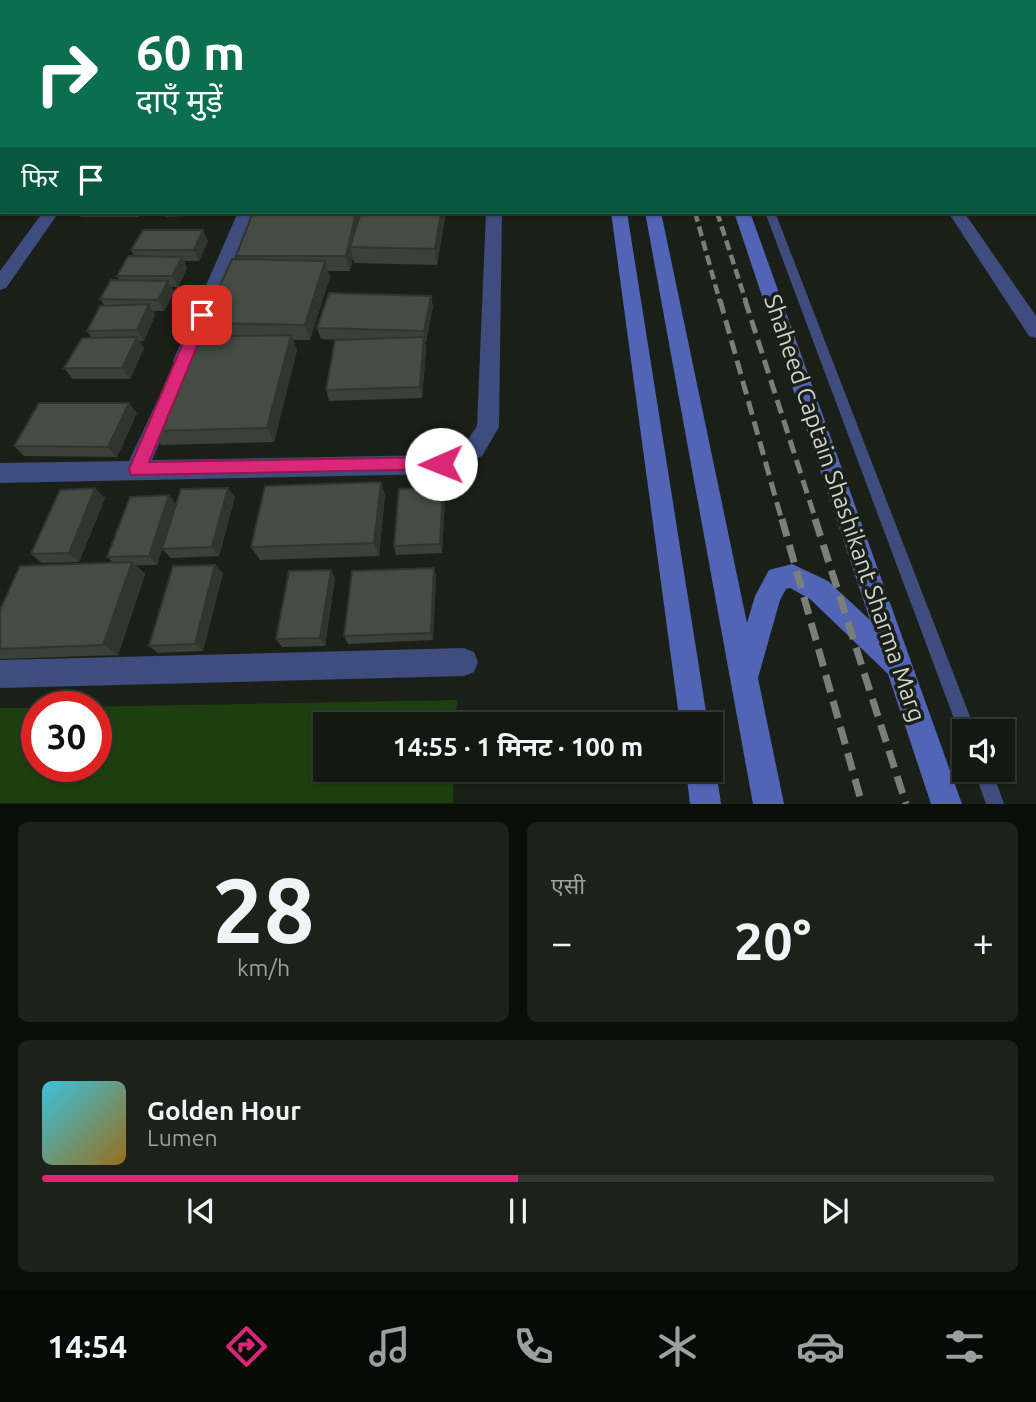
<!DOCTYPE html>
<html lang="hi">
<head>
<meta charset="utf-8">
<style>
  body { margin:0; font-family:Ubuntu,"Noto Sans Devanagari",sans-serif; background:#1d211a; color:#f1f3f6; height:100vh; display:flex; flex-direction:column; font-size:26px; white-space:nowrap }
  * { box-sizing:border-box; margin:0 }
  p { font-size:23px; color:#9da09f }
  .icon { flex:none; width:38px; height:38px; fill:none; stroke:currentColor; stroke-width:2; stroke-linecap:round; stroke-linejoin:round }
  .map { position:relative; height:804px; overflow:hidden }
  .side { display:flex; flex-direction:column; gap:18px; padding:18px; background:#0b0d09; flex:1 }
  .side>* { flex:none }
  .guide { position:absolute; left:0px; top:0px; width:1036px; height:214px; box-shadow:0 2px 5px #0004,0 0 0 2px #333731; background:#0b6e4f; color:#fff; overflow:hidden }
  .buttons { position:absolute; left:952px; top:719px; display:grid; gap:14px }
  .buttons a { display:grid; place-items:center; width:63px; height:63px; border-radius:0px; background:#141811; box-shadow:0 2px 5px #0004,0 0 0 2px #333731; font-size:35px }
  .speed { position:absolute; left:21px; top:691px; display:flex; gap:14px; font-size:35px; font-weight:700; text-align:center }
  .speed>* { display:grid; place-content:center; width:91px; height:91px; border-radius:50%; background:#141811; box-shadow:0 2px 5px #0004,0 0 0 2px #333731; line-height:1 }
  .speed .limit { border:10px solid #d22; background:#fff; color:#111 }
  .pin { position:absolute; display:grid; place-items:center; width:60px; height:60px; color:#fff; margin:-30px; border-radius:14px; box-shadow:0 4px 10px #0006 }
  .me { position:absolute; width:77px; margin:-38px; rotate:269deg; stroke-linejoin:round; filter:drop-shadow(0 0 5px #0008) }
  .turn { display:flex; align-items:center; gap:24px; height:147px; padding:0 21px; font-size:32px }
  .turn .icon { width:91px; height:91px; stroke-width:2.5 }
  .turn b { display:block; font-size:49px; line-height:60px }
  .then { display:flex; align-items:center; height:66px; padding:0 21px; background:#0003; gap:14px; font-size:26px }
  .big { font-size:52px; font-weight:700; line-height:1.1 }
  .side .widget { flex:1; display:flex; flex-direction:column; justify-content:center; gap:10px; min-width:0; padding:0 24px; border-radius:10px; background:#1d211a }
  .side .dial { align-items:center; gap:0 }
  .dial b { font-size:91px; line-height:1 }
  .song { display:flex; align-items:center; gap:21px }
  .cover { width:84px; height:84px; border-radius:10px; background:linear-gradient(135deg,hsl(190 70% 55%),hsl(40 70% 35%)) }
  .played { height:7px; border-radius:4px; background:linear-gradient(90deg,#db2777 50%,#333731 50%) }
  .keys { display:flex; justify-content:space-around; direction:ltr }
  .heat { display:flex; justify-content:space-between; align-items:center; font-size:38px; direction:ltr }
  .side .tiles { flex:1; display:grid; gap:18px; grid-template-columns:1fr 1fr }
  .widget:last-child { grid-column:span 2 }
  .trip { position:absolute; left:313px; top:712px; width:410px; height:70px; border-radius:0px; background:#141811; box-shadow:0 2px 5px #0004,0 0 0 2px #333731; font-weight:700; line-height:70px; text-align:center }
  .menu { display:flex; height:112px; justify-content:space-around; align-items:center; background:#080a07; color:#9da09f }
  .menu .icon { width:49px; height:49px }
  .menu .selected { color:#db2777 }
  .menu b { font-size:32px; color:#f1f3f6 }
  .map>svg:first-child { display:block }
</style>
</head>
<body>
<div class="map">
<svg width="1036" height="804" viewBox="0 0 1036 804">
  <rect width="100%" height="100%" fill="#1a2017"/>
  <path fill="#1d3f0f" d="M457,700L456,724H326V770H454L453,803H0V708H37V766H96V707H72Z"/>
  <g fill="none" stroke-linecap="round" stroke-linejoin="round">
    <path fill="#3f4c7e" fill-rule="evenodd" d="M765,212H775L976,732H964V739L959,732Z
      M974,770H992L1004,804H986Z"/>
    <path fill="#3f4c7e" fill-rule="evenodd" d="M195,0H207L195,2Z
      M333,0H345L333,2Z
      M496,0H508V2H496Z
      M810,0H822V2H811Z
      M0,24H2L0,33Z
      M1034,113H1036V121H1034Z
      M0,162H2V172H0Z
      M43,212H59L6,288L0,290V271Z
      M238,212H254L193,361L190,366H176L173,361Z
      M486,212H502L499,427L482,456L441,474L0,483V463L129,461L157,401L164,399L171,401L175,407L152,460L439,455L466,442L477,426Z
      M948,212H964L1036,316V338L1029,336Z
      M464,648L474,652L478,662L474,672L464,676L0,688V660Z"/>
    <path fill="#5164b5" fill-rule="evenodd" d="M602,0H614L615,2H604Z
      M666,0H678V2H666Z
      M611,212H627L708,724H680Z
      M645,212H661L747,623L755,596L769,570L792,564L828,581L870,620L734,212H750L962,804H931L888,674L810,599L790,588L786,589L780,600L758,678L784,804H753Z
      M710,759L716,770L721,804H690L686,770H710Z"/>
    <path stroke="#7a7f78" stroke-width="4.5" stroke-dasharray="10 5" stroke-linecap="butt" d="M695,212L720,302
      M717,212L746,302"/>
    <path stroke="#7a7f78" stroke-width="5" stroke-dasharray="14 7" stroke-linecap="butt" d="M720,300L782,521
      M745,300L816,521"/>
    <path stroke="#7a7f78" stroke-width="7" stroke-dasharray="18 9" stroke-linecap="butt" d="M782,519L862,804
      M815,519L906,804"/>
  </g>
  <path fill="#3b4139" d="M210,0H309L308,2H260L261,1V0H258L259,2H209Z
    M346,0H398V2H346Z
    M827,0H1033L1036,2V34H1034V2H828Z
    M1034,43L1036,44V71H1034Z
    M1034,71L1036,73V103H1034Z
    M0,103H2V140H0Z
    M77,212H142L139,217H81Z
    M163,212H225V214L166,217Z
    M446,212L437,265L354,263L353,258L350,271H328L330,277L310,340H293L297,350L274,442L161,445L151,431L210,337L203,323L237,259L236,256Z
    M208,241L199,261H184L187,268L178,287H171L174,292L164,311H153L155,315L144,341H139L144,348L130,379H73L64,368L92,338L87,331L104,305L100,299L120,280L117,276L134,256L131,250Z
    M431,296L433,307L426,342H425L426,348L422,398L329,401L326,390L337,340L321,339L317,328Z
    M137,413L117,457L24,456L14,446Z
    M443,487L445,497L442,553L396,555L394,546Z
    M228,488L235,497L219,556L171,558L162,549L157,565H136L145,574L118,655L0,659V610L113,562L107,557L176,505Z
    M385,495L379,556L260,560L251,547Z
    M105,498L79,562L42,563L31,554Z
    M434,568L436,576L433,640L348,644L344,636Z
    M331,570L335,578L325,646L282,647L276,639Z
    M223,573L203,651L158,653L149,646Z"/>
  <path fill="#30352e" d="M0,0H11L8,2H2V5L0,6Z
    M150,0H160L159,2H150Z
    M1,188L2,212H4L0,217Z
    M356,212H364L350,247L353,258L350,271L346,256Z
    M441,212H446L437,265L435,249Z
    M203,230L208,241L199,261L194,250Z
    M182,257L187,268L178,287L172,276Z
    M325,261L330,277L310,340L305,325Z
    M168,281L174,292L164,311L158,300Z
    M431,296L433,307L426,342L424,331Z
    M149,304L155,315L144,341L137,330Z
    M291,335L297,350L274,442L267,428Z
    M137,337L144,348L130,379L122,368Z
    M424,337L426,348L422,398L420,387Z
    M129,403L137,413L117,457L108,447Z
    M381,482L385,495L379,556L374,543Z
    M443,487L445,497L442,553L440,544Z
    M95,488L105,498L79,562L69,553Z
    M228,488L235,497L219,556L212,547Z
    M169,495L177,505L157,565L149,556Z
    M132,562L145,574L118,655L103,645Z
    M215,565L223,573L203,651L195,644Z
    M434,568L436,576L433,640L431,633Z
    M331,570L335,578L325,646L320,638Z"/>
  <path fill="#454c42" stroke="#30352e" stroke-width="2" d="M35,0H72L70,2H33Z
    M77,0H147L145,2H76Z
    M210,0H251L250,2L209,1Z
    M399,0H453V2H399Z
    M836,0H860L861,2H837Z
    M871,0H913L914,2H872Z
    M918,0H960L962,2H920Z
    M960,0H974L976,2H962Z
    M989,0H1014L1016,2H991Z
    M1014,0H1033L1036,2V7H1034V2H1016Z
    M1034,7H1036V24H1034Z
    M1034,43L1036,44V61H1034Z
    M1034,71L1036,73V92H1034Z
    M0,103H2V129H0Z
    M253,212H356L346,256H236Z
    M361,212H441L435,249L350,247Z
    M143,230H203L194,250H131Z
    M128,256L182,257L172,276H117Z
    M232,259L325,261L305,325L203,323Z
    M111,280L168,281L158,300L100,299Z
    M329,293L431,296L424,331L317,328Z
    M149,304L137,330L87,331L100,306Z
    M291,335L267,428L151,431L186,337Z
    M137,337L122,368H64L82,338Z
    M424,337L420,387L326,390L335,340Z
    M39,403H129L108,447L14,446Z
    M381,482L374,543L251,547L265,486Z
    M443,487L440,544L394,546L399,489Z
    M95,488L69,553L31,554L60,490Z
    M228,488L212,547L162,549L181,489Z
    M169,495L149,556L107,557L130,497Z
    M132,562L103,645L0,649V610L20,566Z
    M215,565L195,644L149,646L173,566Z
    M434,568L431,633L344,636L352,571Z
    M331,570L320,638L276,639L289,571Z"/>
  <path fill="#db2777" stroke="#8e194d" stroke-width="2" d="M202,310L210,315L149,462L441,457L447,459L450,464L447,469L131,475L129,469L195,315Z"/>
  <g text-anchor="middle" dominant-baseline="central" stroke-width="7" stroke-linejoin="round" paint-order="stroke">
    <g font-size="24" fill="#ced3cd" stroke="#1a2017">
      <text transform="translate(845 508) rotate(71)">Shaheed Captain Shashikant Sharma Marg</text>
    </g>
  </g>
</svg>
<div class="buttons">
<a><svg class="icon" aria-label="sound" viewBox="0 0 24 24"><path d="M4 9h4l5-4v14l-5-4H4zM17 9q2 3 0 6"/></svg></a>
</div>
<div class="speed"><div class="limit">30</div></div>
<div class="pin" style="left:202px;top:315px;background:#d93025"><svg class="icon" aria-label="arrive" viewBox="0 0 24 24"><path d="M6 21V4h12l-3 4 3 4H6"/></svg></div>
<svg class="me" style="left:441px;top:464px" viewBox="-20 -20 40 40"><circle r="19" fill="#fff"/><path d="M0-13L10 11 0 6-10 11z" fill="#db2777"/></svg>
<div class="trip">14:55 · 1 मिनट · 100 m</div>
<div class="guide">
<div class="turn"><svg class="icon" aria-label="right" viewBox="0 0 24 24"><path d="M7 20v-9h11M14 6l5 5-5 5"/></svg><div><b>60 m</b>दाएँ मुड़ें</div></div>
<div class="then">फिर<svg class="icon" aria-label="arrive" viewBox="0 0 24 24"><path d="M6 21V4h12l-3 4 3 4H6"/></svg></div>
</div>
</div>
<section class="side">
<div class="tiles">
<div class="widget dial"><b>28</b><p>km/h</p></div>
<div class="widget"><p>एसी</p>
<div class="heat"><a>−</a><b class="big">20°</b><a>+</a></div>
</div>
<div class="widget">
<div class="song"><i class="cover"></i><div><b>Golden Hour</b><p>Lumen</p></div></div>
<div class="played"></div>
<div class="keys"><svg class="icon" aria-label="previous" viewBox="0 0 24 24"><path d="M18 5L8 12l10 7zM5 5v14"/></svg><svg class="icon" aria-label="pause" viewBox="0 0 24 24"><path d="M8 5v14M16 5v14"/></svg><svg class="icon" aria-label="next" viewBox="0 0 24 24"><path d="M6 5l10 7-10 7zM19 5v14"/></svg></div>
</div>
</div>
</section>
<nav class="menu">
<b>14:54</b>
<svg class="icon selected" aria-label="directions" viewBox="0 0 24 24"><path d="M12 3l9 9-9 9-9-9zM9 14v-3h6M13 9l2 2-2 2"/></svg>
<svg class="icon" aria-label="music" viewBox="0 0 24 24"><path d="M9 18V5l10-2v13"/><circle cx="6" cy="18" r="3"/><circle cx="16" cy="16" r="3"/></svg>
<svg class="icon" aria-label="phone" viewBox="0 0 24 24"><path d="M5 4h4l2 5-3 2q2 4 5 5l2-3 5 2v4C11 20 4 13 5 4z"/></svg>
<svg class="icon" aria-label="climate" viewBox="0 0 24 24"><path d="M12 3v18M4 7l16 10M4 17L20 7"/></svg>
<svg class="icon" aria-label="car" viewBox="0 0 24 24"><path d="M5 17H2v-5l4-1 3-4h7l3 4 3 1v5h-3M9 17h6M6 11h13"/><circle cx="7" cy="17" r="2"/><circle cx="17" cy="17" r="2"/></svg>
<svg class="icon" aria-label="filters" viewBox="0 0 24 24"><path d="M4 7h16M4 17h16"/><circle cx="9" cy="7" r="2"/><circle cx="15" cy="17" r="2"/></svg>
</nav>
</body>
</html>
